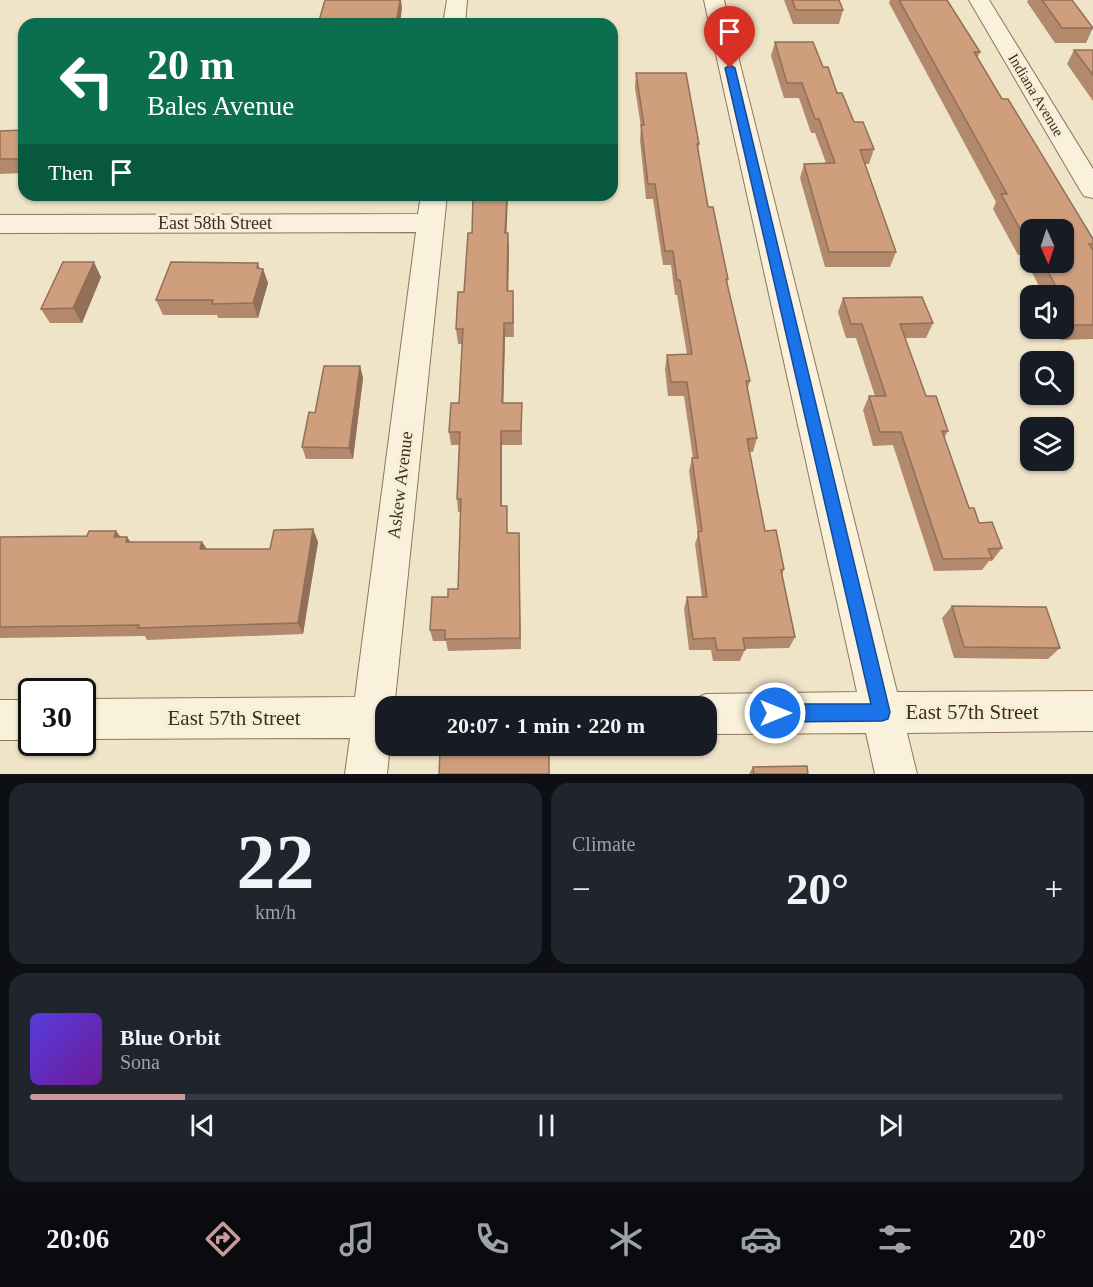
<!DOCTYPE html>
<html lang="en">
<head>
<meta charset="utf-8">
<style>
  body { margin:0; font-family:Georgia,serif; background:#20242c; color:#f1f3f6; height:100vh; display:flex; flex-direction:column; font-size:22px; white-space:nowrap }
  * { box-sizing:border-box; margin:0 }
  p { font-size:20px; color:#9ea1a6 }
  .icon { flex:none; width:33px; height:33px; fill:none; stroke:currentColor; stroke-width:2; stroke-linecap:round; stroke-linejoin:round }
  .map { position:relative; height:774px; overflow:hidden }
  .panel { display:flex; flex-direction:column; gap:9px; padding:9px; background:#0d0f14; flex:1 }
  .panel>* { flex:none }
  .hud { position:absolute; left:18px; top:18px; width:600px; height:183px; border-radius:18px; box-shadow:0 2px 4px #0004; background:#0b6e4f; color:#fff; overflow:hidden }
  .needle { width:39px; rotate:177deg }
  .tools { position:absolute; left:1020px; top:219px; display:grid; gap:12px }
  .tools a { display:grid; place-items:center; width:54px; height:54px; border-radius:12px; background:#171b24; box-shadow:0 2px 4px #0004; font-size:30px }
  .speed { position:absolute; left:18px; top:678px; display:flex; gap:12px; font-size:30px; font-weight:700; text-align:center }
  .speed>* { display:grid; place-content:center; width:78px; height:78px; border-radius:50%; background:#171b24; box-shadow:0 2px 4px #0004; line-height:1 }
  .speed .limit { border:3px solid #111; border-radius:9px; background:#fff; color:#111 }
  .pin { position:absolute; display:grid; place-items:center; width:51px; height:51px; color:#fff; margin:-62px -26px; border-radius:50% 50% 50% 0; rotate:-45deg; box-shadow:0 0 6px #0007 }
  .pin .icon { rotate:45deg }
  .me { position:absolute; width:66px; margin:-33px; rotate:90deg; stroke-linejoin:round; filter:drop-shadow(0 0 4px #0008) }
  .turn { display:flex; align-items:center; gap:21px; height:126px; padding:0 30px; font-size:27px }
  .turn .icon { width:78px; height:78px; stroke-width:2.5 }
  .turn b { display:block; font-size:42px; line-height:51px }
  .then { display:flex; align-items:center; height:57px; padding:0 30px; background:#0003; gap:12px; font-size:22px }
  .big { font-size:45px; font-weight:600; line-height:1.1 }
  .panel .widget { flex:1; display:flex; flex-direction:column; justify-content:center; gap:9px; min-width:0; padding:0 21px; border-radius:18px; background:#20242c }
  .panel .dial { align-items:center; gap:0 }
  .dial b { font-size:78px; line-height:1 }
  .song { display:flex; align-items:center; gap:18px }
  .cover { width:72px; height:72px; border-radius:9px; background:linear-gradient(135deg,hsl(250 70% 55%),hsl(280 70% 35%)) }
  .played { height:6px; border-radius:3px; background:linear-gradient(90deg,#cc999b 15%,#363941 15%) }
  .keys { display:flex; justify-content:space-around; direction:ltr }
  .heat { display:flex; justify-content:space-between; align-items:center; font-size:33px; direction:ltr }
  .panel .tiles { flex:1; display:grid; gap:9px; grid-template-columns:1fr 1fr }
  .widget:last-child { grid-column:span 2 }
  .trip { position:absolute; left:375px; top:696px; width:342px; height:60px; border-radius:18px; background:#171b24; box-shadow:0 2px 4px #0004; font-weight:600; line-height:60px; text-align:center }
  .menu { display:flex; height:96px; justify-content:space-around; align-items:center; background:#090b0e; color:#9ea1a6 }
  .menu .icon { width:42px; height:42px }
  .menu .on { color:#cc999b }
  .menu b { font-size:27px; color:#f1f3f6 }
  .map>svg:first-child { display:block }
</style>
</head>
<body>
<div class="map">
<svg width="1093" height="774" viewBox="0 0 1093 774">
  <rect width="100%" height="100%" fill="#f0e4c8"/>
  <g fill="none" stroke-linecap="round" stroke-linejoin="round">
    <g stroke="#8d765c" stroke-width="2">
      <path id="minor" d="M447,0H467L465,24H443Z
        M704,0H724L897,692L1093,691V731L907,733L917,774H875L866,733L706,734V706H689L692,700L706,694L857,692Z
        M969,0H989L1093,169V198L1084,196L1080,190Z
        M421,195H447L395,700L400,703L402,706H386V746H390L387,774H345L350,738L82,739V699L355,697L416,232L0,233V215L418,214Z
        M0,700H32V740H0Z"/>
    </g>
    <use href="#minor" fill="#faf1dc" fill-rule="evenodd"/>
  </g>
  <path fill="#b2896c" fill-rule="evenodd" d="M784,0H839L843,10L839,24H793Z
    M890,0H947L980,52L977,58L1002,99L1093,239V339L1061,340L1055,328H1064V296H1044L1023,255H1018L993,209L996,202L889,3ZM1030,230L1064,262H1030Z
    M1028,0H1072L1093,28L1086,43H1055L1027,2Z
    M775,42L823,67L854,122L874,149L869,164H865L896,252L890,267H825L800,178L804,164L826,163L815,133H811L799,98H784L771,56Z
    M1074,50H1093V101L1067,64Z
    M636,73L699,144L698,150L708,207L728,279L727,284L750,381L747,390L757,438L753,452H749L765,531L784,569L782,575L795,637L789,648L745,649L740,661H713L711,650H689L684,609L687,597H702L695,544L698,535L689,471L692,458H693L684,396H668L665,369L667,355L687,354L677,295H675L671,265H663L653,199H646L640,140L641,127L635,88Z
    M24,130V173L0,174V131Z
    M472,233H507L509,247L508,291H513L514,337H505L503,403H522V445H502V506H507V533H519L521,649L448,651L446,641H433L430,630L448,597L458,589L461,512H458L457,499L459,445H451L449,432L459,403L462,344H458L456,329L464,292Z
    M260,269H263L268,283L258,318H218L217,315H163L156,300Z
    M101,277L82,323H50L41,309Z
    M843,298L933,323L926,338H905L926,396L948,431L944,438L969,508L979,523L1002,548L992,561H989L982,570L934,571L893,445L873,446L863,410L869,396H875L856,338H846L838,312Z
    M360,366L363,378L353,459H306L302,447L315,413Z
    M313,529L318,542L303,634L147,640L145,636L0,638V537L87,536L116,531L120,537L131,542H202L207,549H270Z
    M952,606L1060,648L1048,659L954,658L942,618Z
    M753,767L808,774H749Z"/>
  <path fill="#916f58" d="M400,0H401L402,8L400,24H396Z
    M507,195H508L506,247L505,233Z
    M508,233L509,247L508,306L507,291Z
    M94,262L101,277L82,323L73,308Z
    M258,263L261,274L263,269L268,283L258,318L253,303Z
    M504,323L505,337L503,417L502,403Z
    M360,366L363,378L353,459L349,448Z
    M501,431L502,445V519L501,506Z
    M313,529L318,542L303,634L298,623Z
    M116,531L125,543L114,537Z
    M127,537L136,549L126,542Z
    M202,542L210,554L200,549Z"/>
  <path fill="#cf9f7d" stroke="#916f58" stroke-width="1.5" d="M325,0H400L396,24H318Z
    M792,0H839L843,10H796Z
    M899,0H947L980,52H974L1002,99H1008L1093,239V244H1089L1093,250V325H1071L1064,312V296H1061L1043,262H1064V230H1030V240H1026L1001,194H1007Z
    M1042,0H1072L1093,28H1062Z
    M775,42H813L823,67H828L837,93H842L854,122H863L874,149L860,150L896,252H829L804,164L835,163L819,119H815L802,83H787Z
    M1074,50H1093V75Z
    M636,73H686L699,144H697L708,207H713L728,279H726L750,381H746L757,438L747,439L765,531L776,530L784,569L781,570L795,637L743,638L745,650H717L715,638L693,639L687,597H707L698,532L702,531L692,458H698L687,382H671L667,355L692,354L680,280H677L673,251H665L655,184H648L641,125H644Z
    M24,130V159H0V131Z
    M473,195H507L505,233H508L507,291H513V323H504L502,403H522L521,431H501V506H507V533H519L520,638L445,639V630H430L432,597H448V589H458L461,499H457L460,432H449L451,403H459L463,329H456L458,292H464L468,233H472Z
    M63,262H94L73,308L41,309Z
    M171,262L258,263L257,268L263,269L253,303L212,304L213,300H156Z
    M922,297L933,323L900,324L926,396H936L948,431H942L969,508H974L979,523L992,522L1002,548L988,549L992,558L943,559L901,432H880L869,396H886L862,324H851L843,298Z
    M324,366H360L349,448L302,447L309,412L315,413Z
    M313,529L298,623L138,628L139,625L0,627V537L87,536L89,531H116L114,537H127L126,542H202L200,549H270L274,530Z
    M952,606L1046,607L1060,648L964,647Z
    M440,752H549V774H439Z
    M807,766L808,774H754L753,767Z"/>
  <path fill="#1a73e8" stroke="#114b97" stroke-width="1.5" d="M730,65L735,68L890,712L888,719L882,721L775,722L768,719L766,713L768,707L775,704H871L725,68Z"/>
  <g text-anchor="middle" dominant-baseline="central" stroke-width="6" stroke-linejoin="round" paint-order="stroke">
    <g font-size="15" fill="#3d2e20" stroke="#f7eed8">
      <text transform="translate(1036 95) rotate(59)">Indiana Avenue</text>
    </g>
    <g font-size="18" fill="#3d2e20" stroke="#f7eed8">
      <text x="215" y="223">East 58th Street</text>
      <text transform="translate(400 485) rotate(-83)">Askew Avenue</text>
    </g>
    <g font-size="21" fill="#3d2e20" stroke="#f7eed8">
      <text x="972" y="712">East 57th Street</text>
      <text x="234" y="718">East 57th Street</text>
    </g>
  </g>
</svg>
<div class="tools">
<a><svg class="needle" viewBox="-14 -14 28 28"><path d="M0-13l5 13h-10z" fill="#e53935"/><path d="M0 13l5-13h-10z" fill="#9ea1a6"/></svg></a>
<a><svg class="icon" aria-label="sound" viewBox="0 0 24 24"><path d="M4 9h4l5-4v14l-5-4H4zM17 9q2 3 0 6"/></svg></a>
<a><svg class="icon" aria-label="search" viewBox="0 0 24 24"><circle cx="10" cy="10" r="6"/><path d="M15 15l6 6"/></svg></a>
<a><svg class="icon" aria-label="layers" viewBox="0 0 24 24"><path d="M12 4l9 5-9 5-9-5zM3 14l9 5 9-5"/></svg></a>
</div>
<div class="speed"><div class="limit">30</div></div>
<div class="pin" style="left:730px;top:68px;background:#d93025"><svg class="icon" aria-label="arrive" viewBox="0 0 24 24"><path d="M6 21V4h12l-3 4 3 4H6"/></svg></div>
<svg class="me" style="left:775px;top:713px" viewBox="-20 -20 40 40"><circle r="17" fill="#1a73e8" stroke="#fff" stroke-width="3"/><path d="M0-11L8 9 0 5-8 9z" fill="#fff"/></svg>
<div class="trip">20:07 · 1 min · 220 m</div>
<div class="hud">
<div class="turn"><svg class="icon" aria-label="left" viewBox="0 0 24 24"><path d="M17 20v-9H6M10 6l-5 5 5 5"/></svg><div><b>20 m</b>Bales Avenue</div></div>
<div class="then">Then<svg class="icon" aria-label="arrive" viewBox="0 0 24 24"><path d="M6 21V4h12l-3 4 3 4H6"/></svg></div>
</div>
</div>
<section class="panel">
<div class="tiles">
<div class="widget dial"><b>22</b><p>km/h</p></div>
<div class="widget"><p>Climate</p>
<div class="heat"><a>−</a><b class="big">20°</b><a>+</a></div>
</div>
<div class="widget">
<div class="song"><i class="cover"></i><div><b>Blue Orbit</b><p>Sona</p></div></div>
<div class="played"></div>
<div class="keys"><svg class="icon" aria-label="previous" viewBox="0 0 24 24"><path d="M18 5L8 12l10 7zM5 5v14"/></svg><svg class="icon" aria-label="pause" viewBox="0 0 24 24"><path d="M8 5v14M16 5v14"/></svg><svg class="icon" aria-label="next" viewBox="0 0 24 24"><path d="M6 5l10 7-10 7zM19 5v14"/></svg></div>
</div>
</div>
</section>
<nav class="menu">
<b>20:06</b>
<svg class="icon on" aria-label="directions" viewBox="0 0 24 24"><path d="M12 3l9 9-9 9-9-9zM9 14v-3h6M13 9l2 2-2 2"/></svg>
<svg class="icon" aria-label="music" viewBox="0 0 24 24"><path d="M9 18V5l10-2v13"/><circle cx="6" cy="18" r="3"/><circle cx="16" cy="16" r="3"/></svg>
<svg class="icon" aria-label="phone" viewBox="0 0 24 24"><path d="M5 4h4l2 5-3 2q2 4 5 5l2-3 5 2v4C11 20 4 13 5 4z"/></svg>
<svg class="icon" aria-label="climate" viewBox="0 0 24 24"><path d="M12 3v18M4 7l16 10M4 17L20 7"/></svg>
<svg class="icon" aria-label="car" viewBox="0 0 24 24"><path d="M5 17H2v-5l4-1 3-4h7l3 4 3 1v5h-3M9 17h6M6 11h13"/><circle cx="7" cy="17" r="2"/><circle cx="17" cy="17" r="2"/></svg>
<svg class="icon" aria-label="filters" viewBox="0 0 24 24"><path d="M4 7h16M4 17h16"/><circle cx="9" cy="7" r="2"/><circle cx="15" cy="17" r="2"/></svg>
<b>20°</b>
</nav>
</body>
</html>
